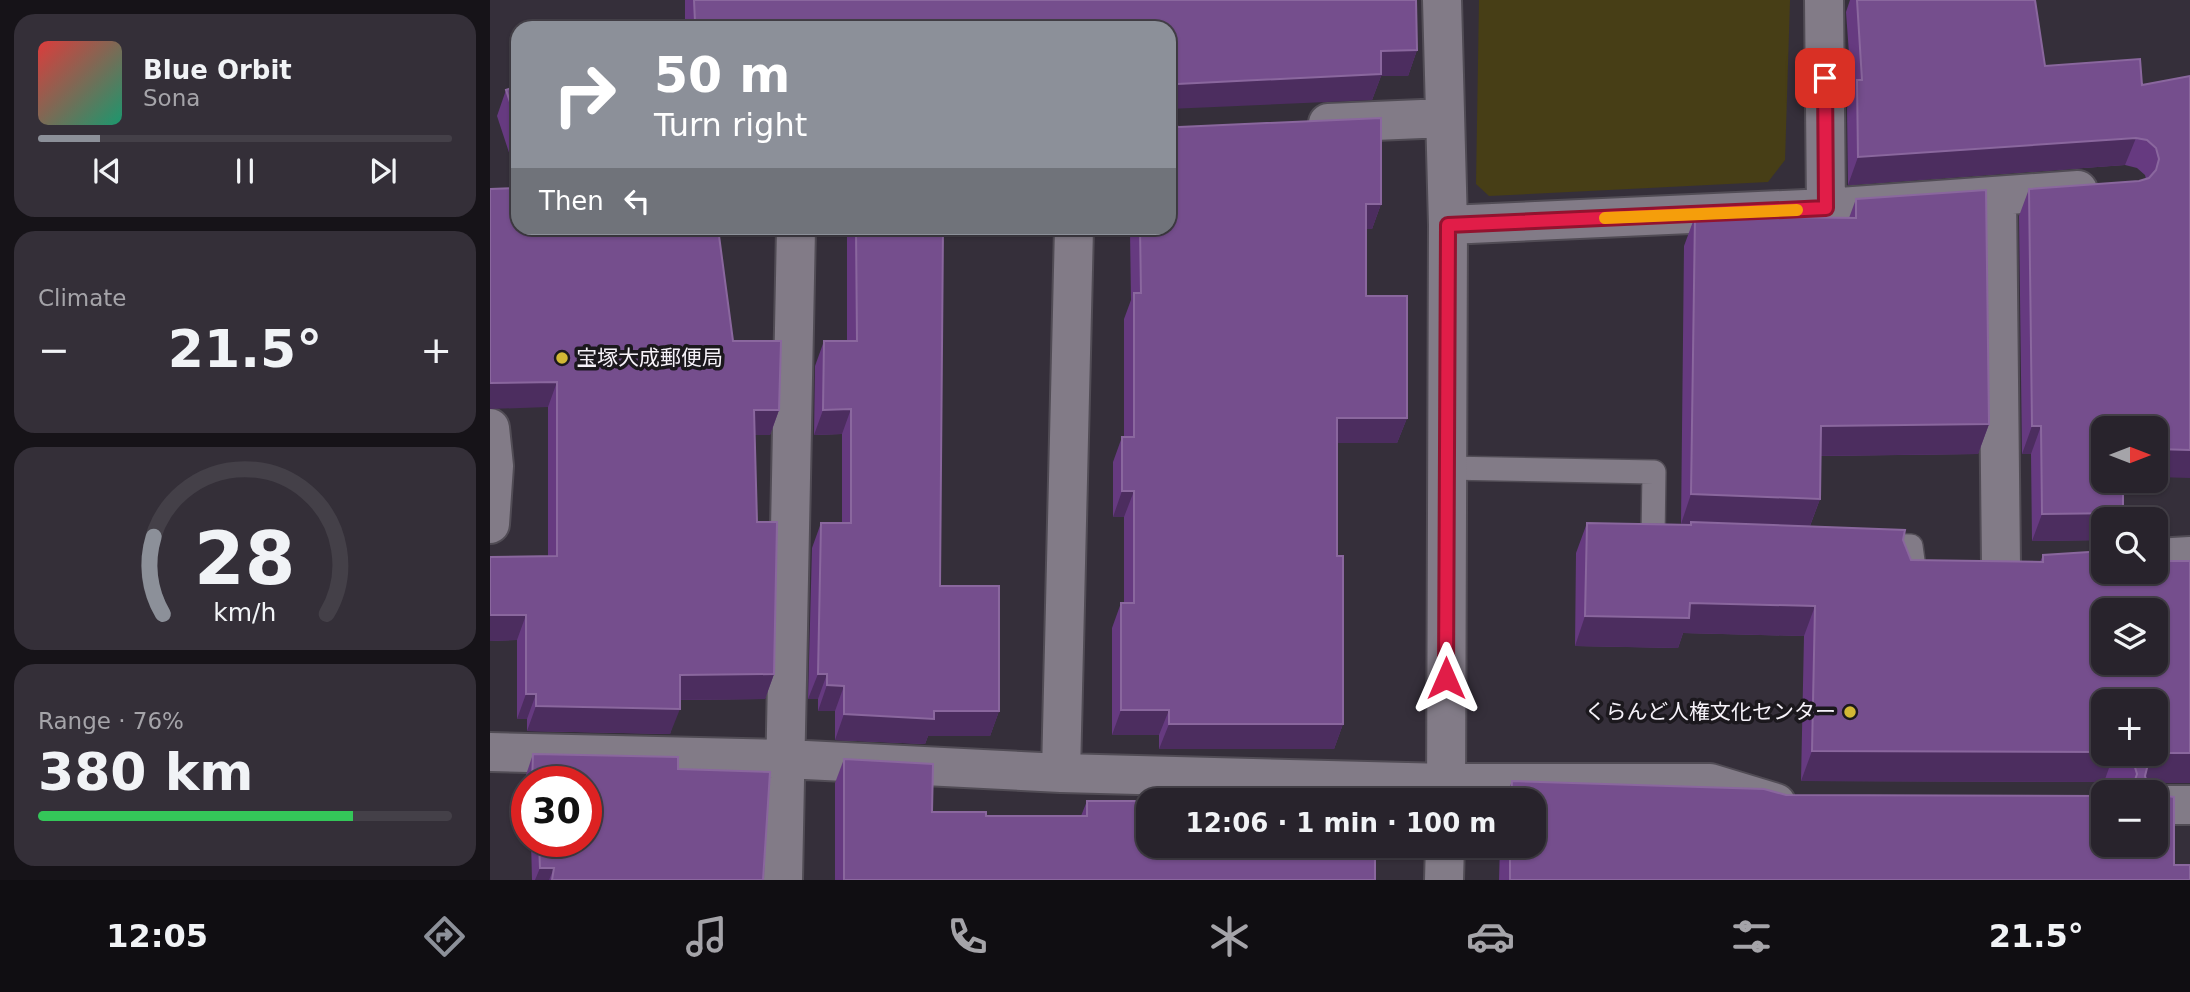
<!DOCTYPE html>
<html lang="en">
<head>
<meta charset="utf-8">
<style>
  body { margin:0; font-family:"DejaVu Sans","Noto Sans JP",sans-serif; background:#342f38; color:#f1f3f6; height:100vh; display:flex; flex-direction:column; font-size:26px; white-space:nowrap }
  * { box-sizing:border-box; margin:0 }
  p { font-size:23px; color:#a5a4a9 }
  .icon { flex:none; width:38px; height:38px; fill:none; stroke:currentColor; stroke-width:2; stroke-linecap:round; stroke-linejoin:round }
  .map { position:relative; flex:1; overflow:hidden }
  .sheet { display:flex; flex-direction:column; gap:14px; padding:14px; background:#161318; width:490px }
  .sheet>* { flex:none }
  .banner { position:absolute; left:21px; top:21px; width:665px; height:214px; border-radius:21px; box-shadow:0 2px 5px #0004,0 0 0 2px #444048; background:#8c9099; color:#fff; overflow:hidden }
  .needle { width:46px; rotate:90deg }
  .buttons { position:absolute; left:1601px; top:416px; display:grid; gap:14px }
  .buttons a { display:grid; place-items:center; width:77px; height:77px; border-radius:14px; background:#28232c; box-shadow:0 2px 5px #0004,0 0 0 2px #444048; font-size:35px }
  .speed { position:absolute; left:21px; top:766px; display:flex; gap:14px; font-size:35px; font-weight:700; text-align:center }
  .speed>* { display:grid; place-content:center; width:91px; height:91px; border-radius:50%; background:#28232c; box-shadow:0 2px 5px #0004,0 0 0 2px #444048; line-height:1 }
  .speed .limit { border:10px solid #d22; background:#fff; color:#111 }
  .pin { position:absolute; display:grid; place-items:center; width:60px; height:60px; color:#fff; margin:-30px; border-radius:14px; box-shadow:0 4px 10px #0006 }
  .me { position:absolute; width:77px; margin:-38px; rotate:0deg; stroke-linejoin:round; filter:drop-shadow(0 0 5px #0008) }
  .turn { display:flex; align-items:center; gap:24px; height:147px; padding:0 28px; font-size:32px }
  .turn .icon { width:91px; height:91px; stroke-width:2.5 }
  .turn b { display:block; font-size:49px; line-height:60px }
  .then { display:flex; align-items:center; height:66px; padding:0 28px; background:#0003; gap:14px; font-size:26px }
  .big { font-size:52px; font-weight:600; line-height:1.1 }
  .sheet .card { flex:1; display:flex; flex-direction:column; justify-content:center; gap:10px; min-width:0; padding:0 24px; border-radius:21px; background:#342f38 }
  .sheet .dial { align-items:center; gap:0 }
  .dial svg { height:182px; overflow:visible; fill:none; stroke:#444048; stroke-width:7; stroke-linecap:round; text-anchor:middle }
  .dial text { fill:#f1f3f6; stroke:none }
  .song { display:flex; align-items:center; gap:21px }
  .cover { width:84px; height:84px; border-radius:10px; background:linear-gradient(135deg,hsl(0 70% 55%),hsl(160 70% 35%)) }
  .played { height:7px; border-radius:4px; background:linear-gradient(90deg,#8c9099 15%,#444048 15%) }
  .keys { display:flex; justify-content:space-around; direction:ltr }
  .heat { display:flex; justify-content:space-between; align-items:center; font-size:38px; direction:ltr }
  .charge { height:10px; border-radius:5px; background:linear-gradient(90deg,#34c759 76%,#444048 0) }
  .trip { position:absolute; left:646px; top:788px; width:410px; height:70px; border-radius:21px; background:#28232c; box-shadow:0 2px 5px #0004,0 0 0 2px #444048; font-weight:600; line-height:70px; text-align:center }
  .tabs { display:flex; height:112px; justify-content:space-around; align-items:center; background:#100e12; color:#a5a4a9 }
  .tabs .icon { width:49px; height:49px }
  .tabs .selected { color:#8c9099 }
  .tabs b { font-size:32px; color:#f1f3f6 }
  main { display:flex; flex:1; min-height:0 }
  .map>svg:first-child { display:block }
</style>
</head>
<body>
<main>
<section class="sheet">
<div class="card">
<div class="song"><i class="cover"></i><div><b>Blue Orbit</b><p>Sona</p></div></div>
<div class="played"></div>
<div class="keys"><svg class="icon" aria-label="previous" viewBox="0 0 24 24"><path d="M18 5L8 12l10 7zM5 5v14"/></svg><svg class="icon" aria-label="pause" viewBox="0 0 24 24"><path d="M8 5v14M16 5v14"/></svg><svg class="icon" aria-label="next" viewBox="0 0 24 24"><path d="M6 5l10 7-10 7zM19 5v14"/></svg></div>
</div>
<div class="card"><p>Climate</p>
<div class="heat"><a>−</a><b class="big">21.5°</b><a>+</a></div>
</div>
<div class="card dial"><svg viewBox="0 0 100 80">
<path d="M14 69A42 42 0 1 1 86 69"/>
<path d="M14 69A42 42 0 0 1 10 35" stroke="#8c9099"/>
<text x="50" y="56" font-size="32" font-weight="700">28</text>
<text x="50" y="72" font-size="11">km/h</text>
</svg></div>
<div class="card"><p>Range · 76%</p><b class="big">380 km</b><div class="charge"></div></div>
</section>
<div class="map">
<svg width="1700" height="880" viewBox="0 0 1700 880">
  <rect width="100%" height="100%" fill="#352f3a"/>
  <path fill="#473e16" d="M989,0H1300L1295,160L1278,182L999,196L986,184Z"/>
  <g fill="none" stroke-linecap="round" stroke-linejoin="round">
    <g stroke="#514c55" stroke-width="26">
      <path id="service" d="M957,468L1164,472L1163,537L1181,538
        M1387,545L1421,546L1424,568"/>
    </g>
    <g stroke="#514c55" stroke-width="42">
      <path id="minor" d="M952,0L958,225L956,800
        M1334,0L1336,208
        M838,123L955,118
        M1507,196L1511,565
        M958,225L1336,208L1588,190
        M0,428L4,466L0,524
        M1666,558L1700,556
        M0,752L296,759L571,773L956,783H1220L1286,803
        M571,773L584,228
        M1666,805H1700
        M293,880L306,228
        M954,880L955,845"/>
    </g>
    <use href="#service" stroke="#827b87" stroke-width="23"/>
    <use href="#minor" stroke="#827b87" stroke-width="38"/>
  </g>
  <path fill="#663a80" fill-rule="evenodd" d="M195,0H926L927,50L918,76H891L882,100L679,28H111L113,22H195Z
    M1360,0H1545L1555,66L1652,85L1700,76L1614,429L1633,513L1630,520H1614V540L1542,541L1541,454H1532L1529,216L1539,189L1649,181L1656,179L1655,175L1647,168L1635,165L1358,185L1357,108L1362,95L1356,12Z
    M28,86V180L7,116L16,90Z
    M28,188L243,341L289,410L280,435H265L267,522L284,674L275,699L190,700L180,734L37,731V719H27V640L0,641L58,556V407Z
    M1496,190L1499,424L1488,454L1331,456L1330,499L1320,526L1415,530L1413,540L1421,560L1550,562L1553,555L1614,551V572H1666V561H1700V783H1665L1658,785L1664,793H1632L1626,786L1614,782L1311,781L1314,636L1193,633L1188,648L1085,646L1086,553L1097,523L1200,524H1191L1194,246L1205,216L1359,218L1366,199ZM1614,611H1666V663H1614ZM1614,702H1666V754H1614Z
    M891,204L882,229H876V296L917,418L907,443H847V556L853,724L844,749H669V735H622V628L631,603H634V517H623V462L632,437H634V319L641,300L640,230H636V228H679Z
    M357,228H453L450,586L509,711L500,736H438L435,744L345,740V711H328V699H318L322,548L331,523H352V434L324,435L325,366L334,341H357Z
    M43,754L188,769L273,880H42L41,842H96V782H37V827L34,826L36,775Z
    M354,759L442,812L496,816H591L597,801L885,880H345V783Z
    M1022,781L1296,795L1684,865L1700,880H1009L1010,845H1043V800H1015Z"/>
  <path fill="#4c2d5f" d="M927,50L918,76H891L882,100L679,109V86L687,84L891,51Z
    M1646,138L1635,165L1358,185L1368,157Z
    M876,204H891L882,229H867Z
    M67,382L58,407L0,409V383Z
    M361,409L352,434L324,435L333,410Z
    M264,410H289L280,435H255Z
    M847,418H917L907,443H838Z
    M1499,424L1488,454L1320,456L1331,426Z
    M1542,426H1551L1541,454H1532Z
    M1666,449L1700,450V478L1666,477Z
    M632,491H644L634,517H623Z
    M1201,494L1330,499L1319,528L1191,524Z
    M1633,513L1630,520H1614V540L1542,541L1552,514Z
    M1200,603L1325,606L1314,636L1193,633L1188,648L1085,646L1095,616Z
    M0,615H36L27,640L0,641Z
    M284,674L275,699L180,700L190,675Z
    M328,674H337L328,699H318Z
    M337,685L354,686L345,711H328Z
    M36,694H46L37,719H27Z
    M46,706L190,709L180,734L37,731Z
    M631,710H679L669,735H622Z
    M444,711H509L500,736H438L435,744L345,740L354,714Z
    M679,724H853L844,749H669Z
    M1322,751L1614,752V754H1624L1614,782L1311,781Z
    M1676,753H1700V783H1665L1656,786L1648,793L1658,764L1667,756Z
    M50,868H64L59,880H45Z"/>
  <path fill="#754e8d" stroke="#8a679e" stroke-width="2" fill-rule="evenodd" d="M204,0H926L927,50L891,51V74L687,84L679,86V28H113V22H205Z
    M1367,0H1545L1555,66L1650,59L1652,85L1700,76V450L1666,449V429H1614V481H1633V513L1552,514L1551,426H1542L1539,189L1649,181L1659,178L1666,170L1669,159L1666,148L1657,140L1646,138L1368,157L1367,80H1372Z
    M28,86V126L16,90Z
    M891,118V204H876V296H917V418H847V556H853V724H679V710H631V603H644V491H632V437H644V293H651L650,228H679V125L689,127Z
    M28,188V228H228L243,341H291L289,410H264L267,522H287L284,674L190,675V709L46,706V694H36V615H0V557L67,556V382L0,383V189Z
    M1496,190L1499,424L1331,426L1330,499L1201,494L1205,216L1366,218V199Z
    M366,228H453L450,586H509V711H444V719L354,714V686L337,685V674H328L331,523H361V409L333,410L334,341H367Z
    M1201,522L1415,530L1413,540L1421,560L1553,562V555L1614,551V572H1666V561H1700V753H1676L1667,756L1658,764L1655,776L1658,786L1664,793H1636L1643,786L1647,774L1644,764L1636,756L1631,754H1666V702H1614V752L1322,751L1325,606L1200,603L1199,618L1095,616L1097,523L1201,525ZM1614,611H1666V663H1614Z
    M43,754L188,757V769L280,772L273,880H62L64,868H50L49,842H96V782H42Z
    M354,759L443,764L442,812H496V816H597V801H658V845H885V880H354Z
    M1022,781L1274,789L1296,795L1614,796V845H1666V794L1684,797V865H1700V880H1020V845H1043V800H1021Z"/>
  <g fill="none" stroke-linecap="round" stroke-linejoin="round">
    <g stroke="#92132f" stroke-width="18">
      <path id="route" d="M956,678L958,225L1336,208L1335,78"/>
    </g>
    <use href="#route" stroke="#e11d48" stroke-width="12"/>
    <path stroke="#f59e0b" stroke-width="12" d="M1115,218L1307,210"/>
  </g>
  <g fill="#d2b735" stroke="#1b181d" stroke-width="2.5">
    <circle cx="72" cy="358" r="7"/>
    <circle cx="1360" cy="712" r="7"/>
  </g>
  <g text-anchor="middle" dominant-baseline="central" stroke-width="7" stroke-linejoin="round" paint-order="stroke">
    <g font-size="21" fill="#f6f2f9" stroke="#1b181d" text-anchor="start">
      <text x="86" y="358">宝塚大成郵便局</text>
      <text x="1346" y="712" text-anchor="end">くらんど人権文化センター</text>
    </g>
  </g>
</svg>
<div class="buttons">
<a><svg class="needle" viewBox="-14 -14 28 28"><path d="M0-13l5 13h-10z" fill="#e53935"/><path d="M0 13l5-13h-10z" fill="#a5a4a9"/></svg></a>
<a><svg class="icon" aria-label="search" viewBox="0 0 24 24"><circle cx="10" cy="10" r="6"/><path d="M15 15l6 6"/></svg></a>
<a><svg class="icon" aria-label="layers" viewBox="0 0 24 24"><path d="M12 4l9 5-9 5-9-5zM3 14l9 5 9-5"/></svg></a>
<a>+</a>
<a>−</a>
</div>
<div class="speed"><div class="limit">30</div></div>
<div class="pin" style="left:1335px;top:78px;background:#d93025"><svg class="icon" aria-label="arrive" viewBox="0 0 24 24"><path d="M6 21V4h12l-3 4 3 4H6"/></svg></div>
<svg class="me" style="left:956px;top:678px" viewBox="-20 -20 40 40"><path d="M0-17L14 15 0 8-14 15z" fill="#e11d48" stroke="#fff" stroke-width="4"/></svg>
<div class="trip">12:06 · 1 min · 100 m</div>
<div class="banner">
<div class="turn"><svg class="icon" aria-label="right" viewBox="0 0 24 24"><path d="M7 20v-9h11M14 6l5 5-5 5"/></svg><div><b>50 m</b>Turn right</div></div>
<div class="then">Then<svg class="icon" aria-label="left" viewBox="0 0 24 24"><path d="M17 20v-9H6M10 6l-5 5 5 5"/></svg></div>
</div>
</div>
</main>
<nav class="tabs">
<b>12:05</b>
<svg class="icon selected" aria-label="directions" viewBox="0 0 24 24"><path d="M12 3l9 9-9 9-9-9zM9 14v-3h6M13 9l2 2-2 2"/></svg>
<svg class="icon" aria-label="music" viewBox="0 0 24 24"><path d="M9 18V5l10-2v13"/><circle cx="6" cy="18" r="3"/><circle cx="16" cy="16" r="3"/></svg>
<svg class="icon" aria-label="phone" viewBox="0 0 24 24"><path d="M5 4h4l2 5-3 2q2 4 5 5l2-3 5 2v4C11 20 4 13 5 4z"/></svg>
<svg class="icon" aria-label="climate" viewBox="0 0 24 24"><path d="M12 3v18M4 7l16 10M4 17L20 7"/></svg>
<svg class="icon" aria-label="car" viewBox="0 0 24 24"><path d="M5 17H2v-5l4-1 3-4h7l3 4 3 1v5h-3M9 17h6M6 11h13"/><circle cx="7" cy="17" r="2"/><circle cx="17" cy="17" r="2"/></svg>
<svg class="icon" aria-label="filters" viewBox="0 0 24 24"><path d="M4 7h16M4 17h16"/><circle cx="9" cy="7" r="2"/><circle cx="15" cy="17" r="2"/></svg>
<b>21.5°</b>
</nav>
</body>
</html>
